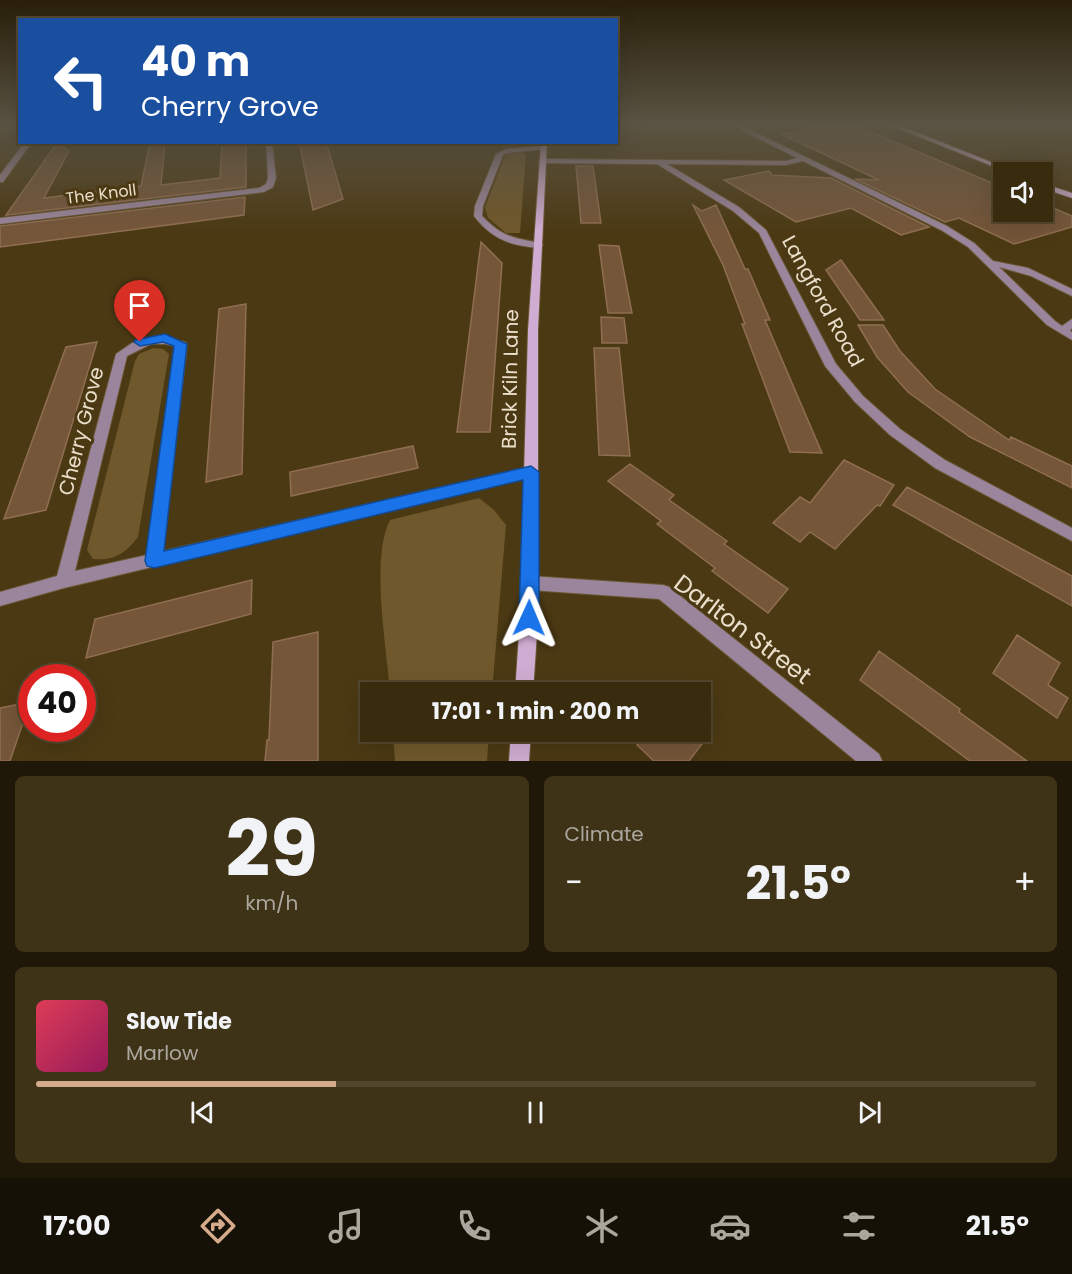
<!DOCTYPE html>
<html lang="en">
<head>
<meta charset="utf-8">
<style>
  body { margin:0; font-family:Poppins,sans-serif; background:#3f3317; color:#f1f3f6; height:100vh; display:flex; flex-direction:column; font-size:22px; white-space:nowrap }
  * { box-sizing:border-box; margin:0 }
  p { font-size:20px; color:#aba79e }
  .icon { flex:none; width:33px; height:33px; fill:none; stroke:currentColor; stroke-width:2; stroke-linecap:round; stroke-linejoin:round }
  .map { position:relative; height:761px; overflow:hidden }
  .details { display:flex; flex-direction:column; gap:15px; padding:15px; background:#1f1808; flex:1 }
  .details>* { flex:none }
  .hud { position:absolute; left:18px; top:18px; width:600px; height:126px; border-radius:0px; box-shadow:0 6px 24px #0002,0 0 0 2px #52472e; background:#1a4fa0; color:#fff; overflow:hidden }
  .fabs { position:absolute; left:993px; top:162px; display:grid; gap:12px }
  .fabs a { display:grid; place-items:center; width:60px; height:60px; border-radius:0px; background:#382b0e; box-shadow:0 6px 24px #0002,0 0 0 2px #52472e; font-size:30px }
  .speed { position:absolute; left:18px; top:664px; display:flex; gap:12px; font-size:30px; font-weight:700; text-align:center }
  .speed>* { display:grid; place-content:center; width:78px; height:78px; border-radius:50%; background:#382b0e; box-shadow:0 6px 24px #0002,0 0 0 2px #52472e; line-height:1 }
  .speed .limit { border:9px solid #d22; background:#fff; color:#111 }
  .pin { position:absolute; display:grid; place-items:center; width:51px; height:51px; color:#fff; margin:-62px -26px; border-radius:50% 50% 50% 0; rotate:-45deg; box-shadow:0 0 6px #0007 }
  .pin .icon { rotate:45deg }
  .me { position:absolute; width:66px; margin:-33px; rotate:1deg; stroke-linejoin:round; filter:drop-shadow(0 0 4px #0008) }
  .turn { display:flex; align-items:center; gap:21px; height:126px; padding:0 24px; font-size:27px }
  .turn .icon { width:78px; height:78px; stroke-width:2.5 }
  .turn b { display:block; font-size:42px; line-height:51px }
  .big { font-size:45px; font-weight:700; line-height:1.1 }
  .details .card { flex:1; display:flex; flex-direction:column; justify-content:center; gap:9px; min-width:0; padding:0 21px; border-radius:9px; background:#3f3317 }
  .details .dial { align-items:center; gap:0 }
  .dial b { font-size:78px; line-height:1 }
  .song { display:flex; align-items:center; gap:18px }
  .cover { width:72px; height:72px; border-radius:9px; background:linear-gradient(135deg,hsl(350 70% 55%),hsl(330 70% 35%)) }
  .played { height:6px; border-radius:3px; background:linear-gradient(90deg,#d6ab8b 30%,#52472e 30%) }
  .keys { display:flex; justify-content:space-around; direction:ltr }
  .heat { display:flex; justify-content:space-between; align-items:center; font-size:33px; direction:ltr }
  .details .tiles { flex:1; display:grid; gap:15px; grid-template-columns:1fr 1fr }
  .card:last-child { grid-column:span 2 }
  .trip { position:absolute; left:360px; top:682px; width:351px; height:60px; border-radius:0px; background:#382b0e; box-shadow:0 6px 24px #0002,0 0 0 2px #52472e; font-weight:700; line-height:60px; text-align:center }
  .tabs { display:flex; height:96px; justify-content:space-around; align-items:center; background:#161106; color:#aba79e }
  .tabs .icon { width:42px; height:42px }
  .tabs .selected { color:#d6ab8b }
  .tabs b { font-size:27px; color:#f1f3f6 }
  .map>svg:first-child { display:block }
</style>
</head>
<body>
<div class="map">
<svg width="1072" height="761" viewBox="0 0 1072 761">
  <rect width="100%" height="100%" fill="#4b3913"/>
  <path fill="#6f582b" d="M517,151L526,154L520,233H506L488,218L485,207L505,156Z
    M153,348L163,349L169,354L138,537C125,554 114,561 93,559L87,550L135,361L139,354Z
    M479,498L494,510L506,525L492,693H390C387,648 370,559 390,520Z
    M393,732H489L487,761H395Z"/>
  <path fill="#755639" stroke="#8f6e51" stroke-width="1.5" d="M833,124H852L1004,188V222L1037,212L1042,214V203L1072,216V227L1014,244L959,218L945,222L855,179L879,180L781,134Z
    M150,142H165L161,185L220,178L222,142H246V187L6,215L57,143L69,151L44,198L141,186Z
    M299,142H326L343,199L313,210Z
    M576,166H593L601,223H581Z
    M769,171L772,175L831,178L929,227L901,235L851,208L796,222L724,180Z
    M245,197L244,215L0,247V226Z
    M693,205L702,211L716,205L745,269H748L770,320H765L822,453L790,452L742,324H745L723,265Z
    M481,242L502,263L490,432H457Z
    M599,245L619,246L632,313H608Z
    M841,260L871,302L884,320H860L826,270Z
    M246,304L242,474L206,482L219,309Z
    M601,317L624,318L627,343H602Z
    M858,325H883L900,351L935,389L1009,440L1011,437L1072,466V488L970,437L908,392L877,357Z
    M97,342L46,510L4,519L66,347Z
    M594,348H619L630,456L599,455Z
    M413,446L418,468L291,496L290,472Z
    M844,460L894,485L880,506L877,505L835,549L810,532L800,542L773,523L800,497L810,503Z
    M630,464L674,495L669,500L727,541L724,544L788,589L768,613L712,571L715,568L657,524L661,521L608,481Z
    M907,487L1072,576V606L893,505Z
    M252,580L251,614L86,658L95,619Z
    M318,632V761H265L267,740H269L273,642Z
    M1017,635L1060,663L1048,685L1068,698L1057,718L993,673Z
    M879,651L960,709L959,712L1027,761H970L860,680Z
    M30,702L10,761H0V708Z
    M648,732H711L689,761H654L637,745Z"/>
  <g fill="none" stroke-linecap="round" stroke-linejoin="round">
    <g stroke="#685734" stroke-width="2">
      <path id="street" d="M730,124H738L947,226L974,243L993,261L1028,268L1072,289V296L1031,276L999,267L1055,321L1062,326L1072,319V328L1070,331L1072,332V340L1047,325L968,247L941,230L803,161L786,165L667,164L739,207L766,230L836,364L863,396L900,429L945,460L1072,528V541L935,468L890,435L855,402L825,366L759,233L733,211L657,164L543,163L539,161L543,159L786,161L797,158Z
        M25,142H32L3,182H0V175Z
        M266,142H272L276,178L273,187L264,192L0,224V218L259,188L266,184L268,178Z
        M543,146L545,147V149L508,153L503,155L483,206L482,216C502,237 514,238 541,243L543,245C537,249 531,247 524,246C502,243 487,233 474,216L475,206L496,154L507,149Z
        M157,337L185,342L187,344L163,551L531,467L536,468L538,472L536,476L531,477L64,588L0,606V592L57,576L116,354L132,343ZM151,344H165L175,346L147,555L75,571L127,356Z
        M530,576L663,585L669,587L879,754L882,761H856L659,599L530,590L524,588L522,583L524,578Z"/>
    </g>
    <g stroke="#685734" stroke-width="2">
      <path id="secondary" d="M887,124H896L1016,172H1007Z
        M541,142H547L538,330V618L533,693H515L520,618L528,330Z
        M1042,183L1072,193V198L1042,188Z
        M511,732H531L529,761H509Z"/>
    </g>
    <use href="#street" fill="#9a859c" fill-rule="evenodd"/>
    <use href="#secondary" fill="#cfadd2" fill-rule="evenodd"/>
  </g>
  <linearGradient id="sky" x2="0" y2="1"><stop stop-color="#291f0a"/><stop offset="0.54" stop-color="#5b5444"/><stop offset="1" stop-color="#5b5444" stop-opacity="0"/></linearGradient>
  <rect width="1072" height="231" fill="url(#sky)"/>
  <path fill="#1a73e8" stroke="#114b97" stroke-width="1.5" d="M165,334L187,344L164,551L531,466L539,472V618L536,624L529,627L522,624L519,618L523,480L154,568L147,566L145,561L174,346L163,342L140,346L134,342L135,340Z"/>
  <g text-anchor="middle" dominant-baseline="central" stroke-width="6" stroke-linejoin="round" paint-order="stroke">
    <g font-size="16" fill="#eadfcb" stroke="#4b3913">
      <text transform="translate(101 194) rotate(-7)">The Knoll</text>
    </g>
    <g font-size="20" fill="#eadfcb" stroke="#4b3913">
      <text transform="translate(823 301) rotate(61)">Langford Road</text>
      <text transform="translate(510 379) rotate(-89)">Brick Kiln Lane</text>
      <text transform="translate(81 431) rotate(-76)">Cherry Grove</text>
    </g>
    <g font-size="24" fill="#eadfcb" stroke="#4b3913">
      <text transform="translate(743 629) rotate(37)">Darlton Street</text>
    </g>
  </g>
</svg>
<div class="fabs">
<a><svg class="icon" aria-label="sound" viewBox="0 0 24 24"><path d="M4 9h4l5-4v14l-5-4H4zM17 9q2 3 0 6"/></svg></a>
</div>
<div class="speed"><div class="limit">40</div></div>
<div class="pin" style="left:140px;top:342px;background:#d93025"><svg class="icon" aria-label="arrive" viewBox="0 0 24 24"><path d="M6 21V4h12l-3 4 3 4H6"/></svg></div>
<svg class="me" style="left:529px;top:618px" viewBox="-20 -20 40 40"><path d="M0-17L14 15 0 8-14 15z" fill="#1a73e8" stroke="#fff" stroke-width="4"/></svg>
<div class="trip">17:01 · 1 min · 200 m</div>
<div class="hud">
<div class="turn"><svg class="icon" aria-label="left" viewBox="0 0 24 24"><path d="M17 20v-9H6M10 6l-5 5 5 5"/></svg><div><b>40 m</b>Cherry Grove</div></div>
</div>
</div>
<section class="details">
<div class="tiles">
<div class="card dial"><b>29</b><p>km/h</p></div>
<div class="card"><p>Climate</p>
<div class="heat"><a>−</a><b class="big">21.5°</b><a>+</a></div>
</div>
<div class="card">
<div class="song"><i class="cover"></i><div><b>Slow Tide</b><p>Marlow</p></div></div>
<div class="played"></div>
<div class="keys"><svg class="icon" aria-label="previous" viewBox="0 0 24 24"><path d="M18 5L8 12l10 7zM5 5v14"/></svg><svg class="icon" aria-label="pause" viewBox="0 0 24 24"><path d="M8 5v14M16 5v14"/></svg><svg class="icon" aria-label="next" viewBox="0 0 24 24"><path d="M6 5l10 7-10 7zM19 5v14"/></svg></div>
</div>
</div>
</section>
<nav class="tabs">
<b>17:00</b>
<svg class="icon selected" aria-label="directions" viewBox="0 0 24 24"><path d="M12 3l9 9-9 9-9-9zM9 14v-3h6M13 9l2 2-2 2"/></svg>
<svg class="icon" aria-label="music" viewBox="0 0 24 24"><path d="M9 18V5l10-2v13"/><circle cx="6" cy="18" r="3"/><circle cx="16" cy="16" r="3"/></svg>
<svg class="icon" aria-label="phone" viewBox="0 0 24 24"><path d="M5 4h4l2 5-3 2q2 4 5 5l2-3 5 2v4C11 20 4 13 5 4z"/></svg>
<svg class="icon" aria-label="climate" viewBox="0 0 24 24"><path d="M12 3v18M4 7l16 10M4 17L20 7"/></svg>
<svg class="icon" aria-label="car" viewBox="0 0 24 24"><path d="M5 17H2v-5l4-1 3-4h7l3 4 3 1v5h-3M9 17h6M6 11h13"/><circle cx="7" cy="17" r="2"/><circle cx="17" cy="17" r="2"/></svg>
<svg class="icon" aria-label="filters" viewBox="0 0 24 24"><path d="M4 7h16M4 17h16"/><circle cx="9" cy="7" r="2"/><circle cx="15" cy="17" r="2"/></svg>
<b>21.5°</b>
</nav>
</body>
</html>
